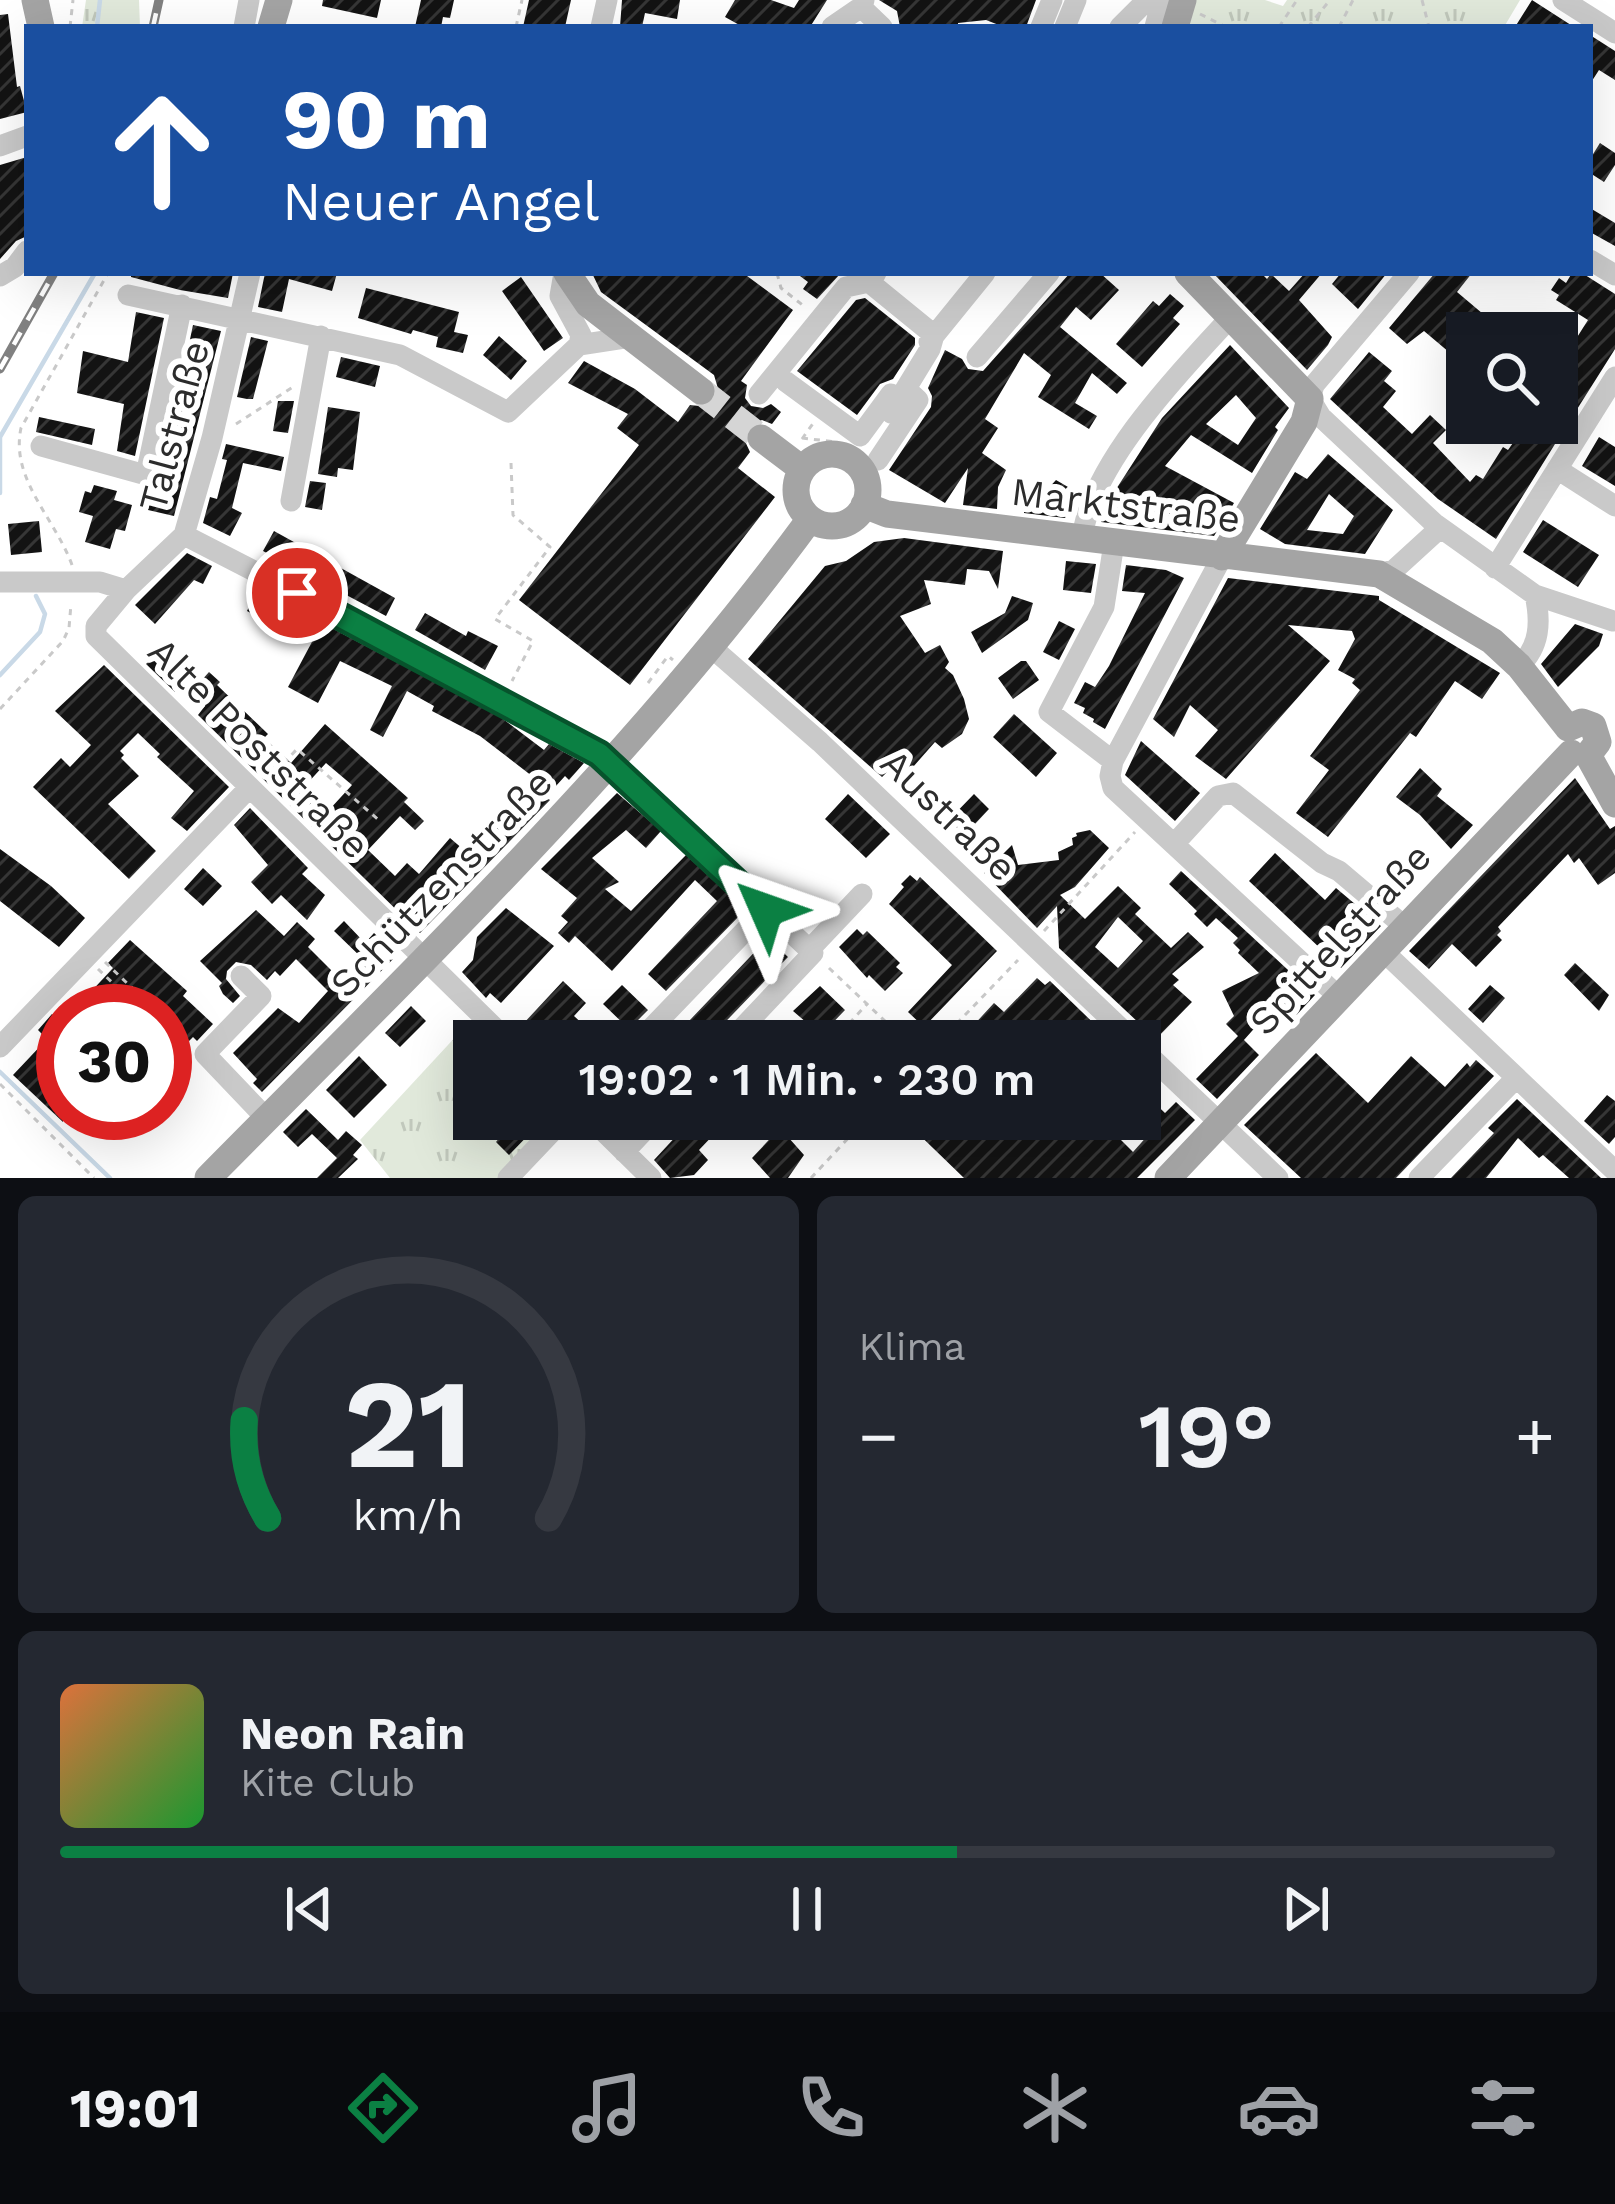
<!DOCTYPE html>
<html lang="de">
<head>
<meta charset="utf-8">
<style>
  body { margin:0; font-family:"Work Sans",sans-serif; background:#242831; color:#f1f3f6; height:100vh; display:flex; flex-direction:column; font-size:45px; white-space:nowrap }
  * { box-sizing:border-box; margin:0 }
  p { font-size:39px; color:#9ea1a6 }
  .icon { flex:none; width:66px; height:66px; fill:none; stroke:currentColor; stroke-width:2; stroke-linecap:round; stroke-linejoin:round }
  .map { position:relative; height:1178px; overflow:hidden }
  .drawer { display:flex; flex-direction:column; gap:18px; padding:18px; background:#0d0f14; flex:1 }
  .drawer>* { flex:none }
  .top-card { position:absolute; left:24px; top:24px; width:1569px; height:252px; border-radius:0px; box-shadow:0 12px 48px #0002; background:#1a4fa0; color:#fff; overflow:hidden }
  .fabs { position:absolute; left:1446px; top:312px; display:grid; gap:24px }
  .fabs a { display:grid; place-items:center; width:132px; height:132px; border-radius:0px; background:#171b24; box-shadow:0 12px 48px #0002; font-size:60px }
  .speed { position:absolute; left:36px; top:984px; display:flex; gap:24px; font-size:60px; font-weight:700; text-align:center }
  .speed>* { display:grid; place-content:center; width:156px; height:156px; border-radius:50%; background:#171b24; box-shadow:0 12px 48px #0002; line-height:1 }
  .speed .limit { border:18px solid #d22; background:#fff; color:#111 }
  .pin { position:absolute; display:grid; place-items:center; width:102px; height:102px; color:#fff; margin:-51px; border:6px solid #fff; border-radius:50%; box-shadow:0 3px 12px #0007 }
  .me { position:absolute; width:132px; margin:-66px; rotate:313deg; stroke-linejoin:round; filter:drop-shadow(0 0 9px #0008) }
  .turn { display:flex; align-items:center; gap:42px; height:252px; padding:0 60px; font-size:54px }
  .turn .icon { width:156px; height:156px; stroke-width:2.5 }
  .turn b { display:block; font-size:84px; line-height:102px }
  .big { font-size:90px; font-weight:600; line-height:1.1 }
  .drawer .widget { flex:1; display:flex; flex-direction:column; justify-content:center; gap:18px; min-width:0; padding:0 42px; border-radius:18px; background:#242831 }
  .drawer .dial { align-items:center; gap:0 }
  .dial svg { height:312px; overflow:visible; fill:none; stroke:#363941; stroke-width:7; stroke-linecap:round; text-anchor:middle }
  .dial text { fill:#f1f3f6; stroke:none }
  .song { display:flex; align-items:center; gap:36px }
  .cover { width:144px; height:144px; border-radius:18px; background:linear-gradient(135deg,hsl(20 70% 55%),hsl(130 70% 35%)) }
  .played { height:12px; border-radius:6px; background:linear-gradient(90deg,#0b8043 60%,#363941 60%) }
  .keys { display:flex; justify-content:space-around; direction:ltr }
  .heat { display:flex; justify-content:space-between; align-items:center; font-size:66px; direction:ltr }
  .drawer .tiles { flex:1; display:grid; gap:18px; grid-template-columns:1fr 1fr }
  .widget:last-child { grid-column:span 2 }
  .trip { position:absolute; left:453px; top:1020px; width:708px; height:120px; border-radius:0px; background:#171b24; box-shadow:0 12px 48px #0002; font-weight:600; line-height:120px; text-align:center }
  .menu { display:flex; height:192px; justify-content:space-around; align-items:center; background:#090b0e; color:#9ea1a6 }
  .menu .icon { width:84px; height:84px }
  .menu .active { color:#0b8043 }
  .menu b { font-size:54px; color:#f1f3f6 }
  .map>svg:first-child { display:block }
</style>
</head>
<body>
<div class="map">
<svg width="1615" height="1178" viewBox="0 0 1615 1178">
  <defs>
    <pattern id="grass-tufts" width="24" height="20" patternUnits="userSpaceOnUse" patternTransform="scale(3)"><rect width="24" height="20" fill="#e1e9db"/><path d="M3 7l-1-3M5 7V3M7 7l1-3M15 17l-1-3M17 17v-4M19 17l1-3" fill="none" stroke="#c1c8bc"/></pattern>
    <pattern id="building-hatch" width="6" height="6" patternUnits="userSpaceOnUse" patternTransform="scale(3)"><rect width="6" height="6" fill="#131313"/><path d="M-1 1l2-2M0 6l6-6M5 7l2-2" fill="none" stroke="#363636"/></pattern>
  </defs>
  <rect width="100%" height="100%" fill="#fff"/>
  <path fill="url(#grass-tufts)" d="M86,0H139L140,27H82Z
    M1194,0H1265L1283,6L1287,0H1520L1504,27H1186Z
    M460,1032L474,1045V1119H557L504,1178H390L360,1140Z"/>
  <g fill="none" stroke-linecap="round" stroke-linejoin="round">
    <path stroke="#c9d9e7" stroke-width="4.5" d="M97,27L100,0
      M0,493V437L95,273
      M0,675L40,632L45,614L36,596
      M0,1072L110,1178"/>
  </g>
  <path fill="url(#building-hatch)" fill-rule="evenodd" d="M323,0H381L377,18L322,6Z
    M421,0H454L450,18L443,17L441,27H415Z
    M529,0H571L565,27H523Z
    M622,0H680L677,19L645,13L642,27H620Z
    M735,0H771L794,8L799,0H827L810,27H743L725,17Z
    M879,0H1036L1026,27H1004L986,20L958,23V27H900L897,11Z
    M1532,0L1574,27H1515Z
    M8,14L17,87L20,86L27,112L0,119V15Z
    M1590,35L1615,51V80L1599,70L1590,84Z
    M1600,143L1615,153V165L1604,182L1590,173V159Z
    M27,157V236L16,241L0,259V165Z
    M1590,208L1615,223V246L1590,232Z
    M131,273H233L228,298L180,290L131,277Z
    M265,273H337L332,291L289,279L282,312L258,307Z
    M592,273H743L793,310L741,381L747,385L745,398L751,406L763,408L771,404L781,412L772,424L762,420L747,426L743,437L750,452L738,468L775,497L630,685L519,600L639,445L617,428L628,414L568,383L584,361L635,389L678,422L690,405L709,407L719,392L714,375L601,292Z
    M796,273H841L817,299L803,289L808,282Z
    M1070,273H1100L1119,290L1091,320L1076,307L1060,327L1127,383L1117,394L1092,373L1075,403L1097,416L1089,429L1038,397L1051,375L1024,353L985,419L998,428L982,453L1006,470L998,487L997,509L963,505L968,468L945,503L889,470L931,407L932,396L928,388L945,350L962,359L968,369L983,371Z
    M1213,273H1261L1267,279L1271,274L1289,291L1305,273H1322L1299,300L1332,337L1328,345L1307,370Z
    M1341,273H1387L1358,309L1332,284Z
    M1435,273H1472L1457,292L1489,319L1477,333H1467V344L1456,358L1424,331L1407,344L1389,328Z
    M1572,273H1582L1615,294V349L1574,414L1557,403V358L1562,361L1588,320L1556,300L1559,295L1551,290L1559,278L1566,283Z
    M521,277L563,338L544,351L502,291Z
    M366,288L459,312L454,332L468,335L463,353L436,347L438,337L413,330L411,334L358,318Z
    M1170,294L1184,306L1173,318L1180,324L1142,367L1116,344L1153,301L1159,306Z
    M865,298L915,338V345L893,379L880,384L857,415L797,371L856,300Z
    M136,312L164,318L135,456L117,451L124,404L77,393L83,351L128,362Z
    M193,325L221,331L174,516L148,510L153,488L161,478Z
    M499,336L527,361L511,380L483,355Z
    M251,337L268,341L253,399H247L237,397Z
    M1230,345L1289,408L1275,427L1278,430L1252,473L1191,435L1165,466L1234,503L1214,536L1101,522L1111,497L1162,418ZM1236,395L1256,418L1238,445L1206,424Z
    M1369,352L1392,371L1384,381L1396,391L1383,407L1412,434L1430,415L1446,430L1433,443L1470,482L1476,475L1483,479L1503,447L1508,450L1527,423H1568L1496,539L1438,499L1330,399Z
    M341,357L380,366L375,387L336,377Z
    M278,401H294L288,433L273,431Z
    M328,407L360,412L353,470L338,468L337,477L318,474Z
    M39,417L95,429L92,445L36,432Z
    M1599,437L1615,447V486L1582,466Z
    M226,444L284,457L281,471L243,463L232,508L242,513L230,536L203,523L210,497L217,499L227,460L222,459Z
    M1328,454L1393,510L1365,554L1285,544L1260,529L1295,472L1307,479ZM1329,494L1354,516L1343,534L1307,530Z
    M1056,480L1080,494L1065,518L1024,513L1026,491L1044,493Z
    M310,481L326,483L322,510L305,507Z
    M94,485L117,491L114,500L132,505L125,531L116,529L110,549L85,542L93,516L79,512L85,491L91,493Z
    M1543,520L1599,555L1578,587L1523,552Z
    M39,521L42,552L11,555L8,524Z
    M274,531L395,598L386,616L263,551Z
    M904,538L1003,551L998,589L989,571L967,569L965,585L924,580L931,604L900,616L925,653L940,645L949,662L945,668L953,675L964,699L969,719L962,734L942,748L935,742L913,767L898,777L889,770L882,777L748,659L825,566L846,561L874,542Z
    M187,553L212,566L203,584L194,580L155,624L135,605Z
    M1066,561L1096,564L1091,593L1063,590Z
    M1126,565L1166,570L1184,578L1105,729L1093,722L1094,719L1083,713L1085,708L1074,703L1085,682L1095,687L1109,666L1145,593L1122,591Z
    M1228,578L1379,596V600L1500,673L1482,699L1455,681L1416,737L1410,733L1328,837L1296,813L1329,770L1310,756L1360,690L1352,683L1355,679L1338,670L1355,639L1352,631L1288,625L1330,661L1226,779L1195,756L1218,730L1190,705L1174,737L1153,719Z
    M257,590L297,610L286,632L247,611Z
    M1012,596L1033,603L1028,620L982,653L971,632L1005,613Z
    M425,613L466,636L468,631L498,646L485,670L415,630Z
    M1059,621L1075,629L1059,660L1043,652Z
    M322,623L499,716L544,750L549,744L584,763L569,780L565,776L546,797L550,800L420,933L198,715L205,706L181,685L175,692L146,664L163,646L201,681L209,672L220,682L217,685L268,734L264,738L291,763L325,724L408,798L404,802L424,821L415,830L400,816L368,850L395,876L407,863L419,874L450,838L464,850L532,776L480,736L432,711L434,706L407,691L383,737L370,730L392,686L340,661L318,703L288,687ZM326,763L352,785L329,810L304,787Z
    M1575,624L1603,634L1599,646L1558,687L1541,664Z
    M1021,661H1026L1039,680L1013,699L998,678Z
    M104,665L229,787L187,831L171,818L194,791L157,757L160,754L138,733L120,751L124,755L121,758L139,776L108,804L156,851L129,879L33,787L61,758L70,767L91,745L55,711Z
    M1014,714L1057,753L1036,777L993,737Z
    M1141,741L1200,793L1175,821L1125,775Z
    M1420,768L1442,789L1437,796L1473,825L1451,849L1420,815L1396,797Z
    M1575,778L1610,829L1615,826V873L1598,885L1579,858L1574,863L1568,854L1498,927L1501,931L1497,935L1502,940L1476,967L1452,944L1429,969L1409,951Z
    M617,793L661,831L646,848L626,830L592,858L619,882L605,889L631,911L686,855L745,910L666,991L648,974L717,901L695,880L612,971L575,936L569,943L558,933L568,922L561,916L577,898L541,869Z
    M848,794L890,834L866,858L825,819Z
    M974,794L989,809L961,839L945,824Z
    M250,808L308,868L302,874L325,895L307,920L281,895L272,904L251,882L268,865L234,825Z
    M1090,830L1109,848L1075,887L1060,895L1085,919L1118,886L1141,908L1135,914L1171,948L1188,932L1204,947L1172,974L1179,980L1173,985L1192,1002L1156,1039L1059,948L1057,906L1037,928L984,873L1012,845L1018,865L1059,860L1058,852L1073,845L1072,838L1077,836L1076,833ZM1118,917L1143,941L1118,968L1095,947Z
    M0,849L51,886L85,918L59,947L0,901Z
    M1275,853L1325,900L1336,888L1381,926L1341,968L1249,881Z
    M203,868L222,886L203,906L184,889Z
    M1181,871L1315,995L1290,1022L1274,1006L1244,1040L1259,1055L1217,1099L1196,1079L1238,1036L1226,1024L1234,1016L1222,991L1259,973L1238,953L1240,950L1233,943L1238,938L1216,918L1207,927L1194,914L1197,911L1169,884Z
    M910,875L917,881L920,877L997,951L924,1027L908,1012L952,965L889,904L904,887L901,884Z
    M506,908L554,946L501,1003L490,993L486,998L462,972L473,960L477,937Z
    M256,910L284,936L297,922L315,939L308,947L343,982L364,960L334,931L344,921L365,943L374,933L397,955L262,1092L253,1083L257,1079L233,1053L278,1008L299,1023L328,991L296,959L280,976L275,971L267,980L251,965L236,962L227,971L226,979L240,996L233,1003L223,994L219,986L222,983L200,961Z
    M857,929L863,935L867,931L900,963L896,967L903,973L885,991L869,975L867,978L839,947Z
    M768,938L788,957L758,988L707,1041H670Z
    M130,940L187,991L183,996L213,1024L197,1041L193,1037L188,1042L165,1019V1011H73L113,968L108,963Z
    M1575,963L1609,995L1599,1011L1564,975Z
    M1037,978L1045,985L1050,981L1112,1041H959L994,1003L1004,1012Z
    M563,981L586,1003L574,1016L601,1041H541L523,1024Z
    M622,985L648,1010L629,1029L603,1004Z
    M1490,985L1505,998L1483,1023L1468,1009Z
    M820,986L845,1010L821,1035L793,1011Z
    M411,1006L426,1021L400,1047L385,1033Z
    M52,1014L63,1024V1122L13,1075L47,1039L38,1030Z
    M1316,1053L1368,1103L1411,1056L1445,1087L1467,1063L1470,1067L1476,1060L1494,1076L1396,1178H1301L1244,1125Z
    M359,1056L387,1085L354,1118L326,1090Z
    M1140,1089L1165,1113L1176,1102L1195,1120L1137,1178H964L903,1119H1119L1110,1129L1133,1152L1158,1124L1140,1107Z
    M1607,1095L1615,1101V1137L1609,1144L1584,1121Z
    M1517,1099L1601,1178H1569L1543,1155L1539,1158L1518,1138L1486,1178H1451L1494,1133L1488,1128Z
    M306,1109L338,1140L346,1131L362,1145L353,1155L358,1159L338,1178H317L337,1158L312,1134L298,1147L283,1132Z
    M508,1119L541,1122L509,1155L496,1142L500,1137L496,1133Z
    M706,1119H748L730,1138L719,1129L699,1150L708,1160L694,1175L670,1178L654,1160L680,1132L687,1139Z
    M780,1128L804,1155L788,1178H770L752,1158Z"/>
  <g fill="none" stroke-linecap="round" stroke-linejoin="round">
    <path stroke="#d5d5d5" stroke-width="27" stroke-dasharray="27 14" stroke-linecap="butt" d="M701,391L761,438"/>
    <path stroke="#c9c9c9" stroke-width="3" stroke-dasharray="6 6" stroke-linecap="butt" d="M1422,0L1429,27
      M1200,14L1226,27
      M70,27L73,0
      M516,27L522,0
      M1279,27L1297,0
      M1308,27L1330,0
      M1339,27L1353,0
      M777,273L781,288L805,307
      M236,424L293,387
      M802,438L836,442
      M802,439L814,422
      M511,463L513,515L550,547L495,619L533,641L512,681
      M72,565C55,518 10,479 21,428L108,273
      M648,683L668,656L673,660
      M0,709L63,641L69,628L71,604
      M267,781L297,749L381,822
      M1044,931L1135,832
      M105,962L156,1011
      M829,968L906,1041
      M98,969L142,1011
      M165,1020L189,1043
      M833,1041L867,1004
      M940,1041L1018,960
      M0,1084L94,1178
      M882,1137L891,1119
      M811,1178L866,1119"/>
    <path stroke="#c9c9c9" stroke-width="21" d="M864,0L861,7L882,27
      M1563,0L1615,33
      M244,27L249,0
      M601,27L607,0
      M832,27L861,7
      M1041,27L1052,0
      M1065,27L1076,0
      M1120,27L1147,0
      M1155,27L1162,0
      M0,146L27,136
      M1590,260L1615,275
      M250,273L212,438L184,535L126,590L96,626V636L508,1041
      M564,273L560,296L581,335L579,345
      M876,273L869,282L934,335
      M1409,273L1314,385L1310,399L1321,417L1434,523L1535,595C1541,622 1540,647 1519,666
      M0,276L15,267L27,251
      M128,295L400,355L508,412L579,345L631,337
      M929,342L985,273
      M977,357L1049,273
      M785,381L860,436L891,394
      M759,394L846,287L869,282
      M891,413L930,349L934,335
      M41,446L146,475L182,305
      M878,460L918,400L906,389
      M1557,469L1615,506
      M291,501L321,336
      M184,535L447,670L599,754L624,776L813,953L730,1041
      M1082,540C1089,466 1180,372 1229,319
      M1222,557L1113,761L1110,776L1113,788L1340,998
      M1495,568L1615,377
      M1379,574L1394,570L1440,528
      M0,582H100L126,590
      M1535,595L1613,621
      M710,646L820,742L1134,1041
      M1113,761L1049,712L1104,607L1114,543
      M1175,843L1218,796L1233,793L1322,863L1339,871L1404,926
      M809,950L862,894
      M1382,950L1615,1171
      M241,976L261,996L205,1054L267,1119
      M639,1041L766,909
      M0,1047L248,789
      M1140,1047L1278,1178
      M591,1119L651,1178
      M624,1152L655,1119
      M508,1178L564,1119
      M1419,1178L1515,1079"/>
    <path stroke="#a4a4a4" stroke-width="27" d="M35,0L41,27
      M271,27L279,0
      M1175,27L1183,0
      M567,273L588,304L701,391
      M1188,273L1310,399L1304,422L1222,557
      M761,438L802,469
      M796 490a36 36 0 1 1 72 0a36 36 0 1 1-72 0Z
      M864,505L887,514L1379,574L1492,641L1519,666L1568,728
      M1568,728L1582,722L1593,726L1598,742L1588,755
      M1588,755L1615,804
      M208,1178C416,967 634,759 810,519
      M1168,1178L1571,753"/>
    <g stroke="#818181" stroke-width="9">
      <path id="rail" d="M153,27L159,0
        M0,369L54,273"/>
    </g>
    <use href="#rail" stroke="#fff" stroke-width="4.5" stroke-dasharray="14" stroke-linecap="butt"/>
  </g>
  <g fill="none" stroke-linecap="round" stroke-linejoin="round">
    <g stroke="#07532c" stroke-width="30">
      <path id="route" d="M297,593L599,754L766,910"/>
    </g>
    <use href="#route" stroke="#0b8043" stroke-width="21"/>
  </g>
  <g text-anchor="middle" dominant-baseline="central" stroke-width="12" stroke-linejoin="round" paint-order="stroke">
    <g font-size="39" fill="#2c2c2c" stroke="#fff">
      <text transform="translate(174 426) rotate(-75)">Talstraße</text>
      <text transform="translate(1126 505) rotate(7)">Marktstraße</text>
      <text transform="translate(259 748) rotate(45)">Alte Poststraße</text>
      <text transform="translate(949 815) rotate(44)">Austraße</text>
      <text transform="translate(441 883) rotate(-46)">Schützenstraße</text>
      <text transform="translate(1340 939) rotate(-47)">Spittelstraße</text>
    </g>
  </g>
</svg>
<div class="fabs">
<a><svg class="icon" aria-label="search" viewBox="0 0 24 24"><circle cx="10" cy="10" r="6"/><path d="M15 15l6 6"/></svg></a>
</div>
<div class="speed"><div class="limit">30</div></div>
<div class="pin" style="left:297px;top:593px;background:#d93025"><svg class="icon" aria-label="arrive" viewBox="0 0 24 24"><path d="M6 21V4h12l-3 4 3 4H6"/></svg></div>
<svg class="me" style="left:766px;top:910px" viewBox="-20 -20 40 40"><path d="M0-17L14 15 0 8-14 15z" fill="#0b8043" stroke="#fff" stroke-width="4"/></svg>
<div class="trip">19:02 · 1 Min. · 230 m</div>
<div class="top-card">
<div class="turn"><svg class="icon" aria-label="ahead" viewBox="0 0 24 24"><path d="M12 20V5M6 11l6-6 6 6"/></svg><div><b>90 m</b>Neuer Angel</div></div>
</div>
</div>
<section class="drawer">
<div class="tiles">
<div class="widget dial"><svg viewBox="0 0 100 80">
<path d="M14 69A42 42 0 1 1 86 69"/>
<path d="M14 69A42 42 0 0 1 8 44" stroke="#0b8043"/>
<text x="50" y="56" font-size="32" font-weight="700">21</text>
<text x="50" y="72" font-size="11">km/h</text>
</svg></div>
<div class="widget"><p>Klima</p>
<div class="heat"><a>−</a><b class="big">19°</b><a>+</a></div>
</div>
<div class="widget">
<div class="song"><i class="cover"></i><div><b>Neon Rain</b><p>Kite Club</p></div></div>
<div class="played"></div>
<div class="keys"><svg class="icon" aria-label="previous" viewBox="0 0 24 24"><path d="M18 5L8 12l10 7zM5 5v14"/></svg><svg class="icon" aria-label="pause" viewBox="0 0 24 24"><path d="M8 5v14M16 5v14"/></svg><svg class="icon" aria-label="next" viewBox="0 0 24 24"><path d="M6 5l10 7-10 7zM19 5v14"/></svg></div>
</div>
</div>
</section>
<nav class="menu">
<b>19:01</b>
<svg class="icon active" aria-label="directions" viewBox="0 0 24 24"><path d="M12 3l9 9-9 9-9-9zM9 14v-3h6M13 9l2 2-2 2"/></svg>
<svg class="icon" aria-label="music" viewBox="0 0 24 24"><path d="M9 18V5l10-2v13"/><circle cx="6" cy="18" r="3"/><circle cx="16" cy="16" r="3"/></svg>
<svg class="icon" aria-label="phone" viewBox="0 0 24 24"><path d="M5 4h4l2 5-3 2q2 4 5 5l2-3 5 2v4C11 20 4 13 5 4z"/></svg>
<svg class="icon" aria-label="climate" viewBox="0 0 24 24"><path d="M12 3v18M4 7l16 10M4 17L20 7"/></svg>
<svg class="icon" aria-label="car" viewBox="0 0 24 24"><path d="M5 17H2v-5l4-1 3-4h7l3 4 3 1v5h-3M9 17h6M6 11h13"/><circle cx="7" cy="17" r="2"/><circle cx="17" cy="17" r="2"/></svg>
<svg class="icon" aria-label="filters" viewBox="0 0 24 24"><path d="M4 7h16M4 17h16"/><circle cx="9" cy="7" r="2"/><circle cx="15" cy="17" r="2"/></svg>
</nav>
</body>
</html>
